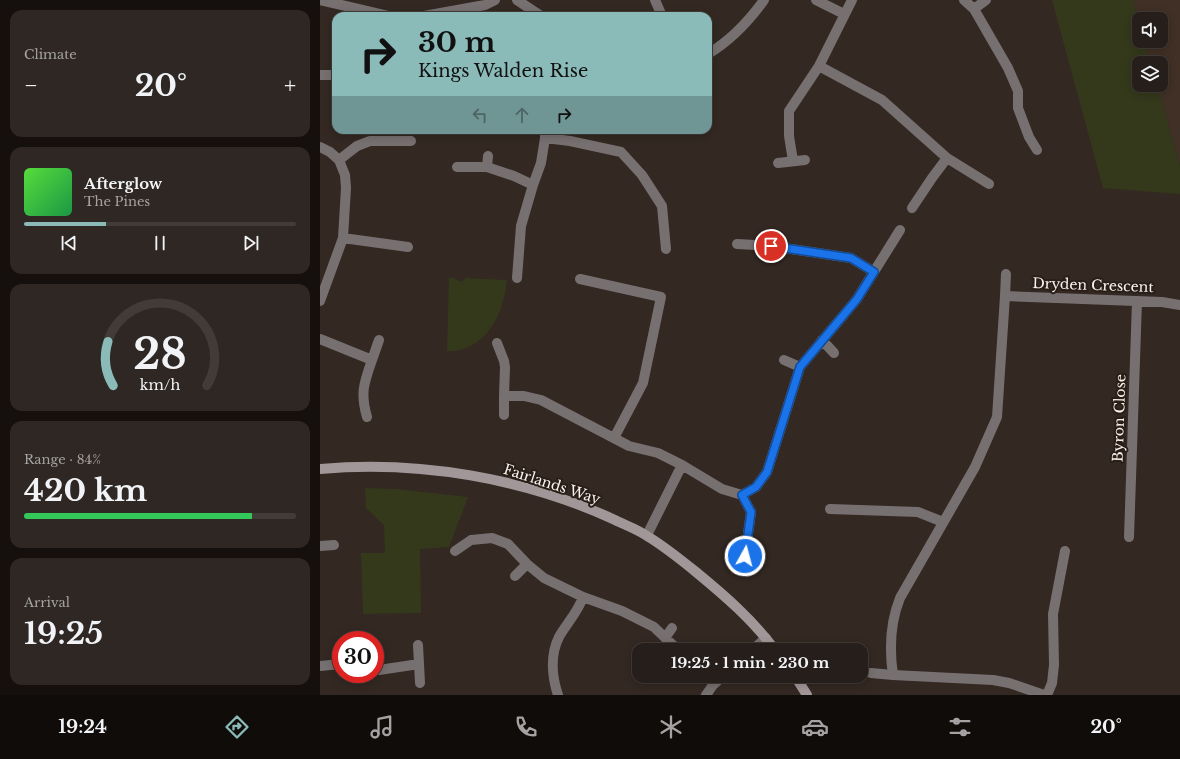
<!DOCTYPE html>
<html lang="en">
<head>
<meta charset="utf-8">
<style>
  body { margin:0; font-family:"Libre Baskerville",serif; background:#2e2723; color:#f1f3f6; height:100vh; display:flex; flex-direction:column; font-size:15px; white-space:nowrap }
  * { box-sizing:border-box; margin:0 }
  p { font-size:13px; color:#a4a2a2 }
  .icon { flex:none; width:22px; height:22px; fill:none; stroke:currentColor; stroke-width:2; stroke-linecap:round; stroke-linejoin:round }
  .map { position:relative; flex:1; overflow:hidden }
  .side { display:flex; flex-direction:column; gap:10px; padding:10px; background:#15100e; width:320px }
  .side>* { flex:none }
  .hud { position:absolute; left:12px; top:12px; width:380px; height:122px; border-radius:12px; box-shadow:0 2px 10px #0003,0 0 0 1px #423c39; background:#8bbbb9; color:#111; overflow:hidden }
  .tools { position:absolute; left:812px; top:12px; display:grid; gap:8px }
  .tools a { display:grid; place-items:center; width:36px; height:36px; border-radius:8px; background:#261e1a; box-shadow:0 2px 10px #0003,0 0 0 1px #423c39; font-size:20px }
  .speed { position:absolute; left:12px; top:631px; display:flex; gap:8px; font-size:20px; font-weight:700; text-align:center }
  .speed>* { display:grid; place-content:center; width:52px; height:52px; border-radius:50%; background:#261e1a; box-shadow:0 2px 10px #0003,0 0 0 1px #423c39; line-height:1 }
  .speed .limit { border:6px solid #d22; background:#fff; color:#111 }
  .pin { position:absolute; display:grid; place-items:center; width:34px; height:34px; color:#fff; margin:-17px; border:2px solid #fff; border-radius:50%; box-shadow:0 1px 4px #0007 }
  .me { position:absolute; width:44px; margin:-22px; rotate:7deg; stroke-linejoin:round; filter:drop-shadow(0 0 3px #0008) }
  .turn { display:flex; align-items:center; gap:14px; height:84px; padding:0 20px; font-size:18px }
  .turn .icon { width:52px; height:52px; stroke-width:2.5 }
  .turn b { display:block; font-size:28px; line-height:34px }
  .lanes { display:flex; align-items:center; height:38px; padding:0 20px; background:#0003; justify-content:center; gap:20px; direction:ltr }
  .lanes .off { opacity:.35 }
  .big { font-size:30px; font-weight:700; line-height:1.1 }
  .side .card { flex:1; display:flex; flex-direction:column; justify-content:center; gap:6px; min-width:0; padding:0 14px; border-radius:12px; background:#2e2723 }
  .side .dial { align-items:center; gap:0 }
  .dial svg { height:104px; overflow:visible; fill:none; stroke:#423c39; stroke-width:7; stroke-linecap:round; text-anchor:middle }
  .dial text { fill:#f1f3f6; stroke:none }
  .song { display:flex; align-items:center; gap:12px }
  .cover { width:48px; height:48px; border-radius:6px; background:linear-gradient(135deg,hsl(110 70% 55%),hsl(140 70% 35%)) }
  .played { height:4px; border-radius:2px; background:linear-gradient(90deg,#8bbbb9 30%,#423c39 30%) }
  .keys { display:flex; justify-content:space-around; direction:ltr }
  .heat { display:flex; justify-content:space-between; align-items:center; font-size:22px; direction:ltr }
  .charge { height:6px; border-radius:3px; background:linear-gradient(90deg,#34c759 84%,#423c39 0) }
  .trip { position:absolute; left:312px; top:643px; width:236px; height:40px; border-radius:12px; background:#261e1a; box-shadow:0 2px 10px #0003,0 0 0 1px #423c39; font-weight:700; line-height:40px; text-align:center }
  .dock { display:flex; height:64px; justify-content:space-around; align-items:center; background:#0f0c0a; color:#a4a2a2 }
  .dock .icon { width:28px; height:28px }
  .dock .selected { color:#8bbbb9 }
  .dock b { font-size:18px; color:#f1f3f6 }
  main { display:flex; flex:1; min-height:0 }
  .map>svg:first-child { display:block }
</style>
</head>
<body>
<main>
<section class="side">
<div class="card"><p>Climate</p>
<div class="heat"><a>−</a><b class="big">20°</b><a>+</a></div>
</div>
<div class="card">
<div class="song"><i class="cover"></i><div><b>Afterglow</b><p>The Pines</p></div></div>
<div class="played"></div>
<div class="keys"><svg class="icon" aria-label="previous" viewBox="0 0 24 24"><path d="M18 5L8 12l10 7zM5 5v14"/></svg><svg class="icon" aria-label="pause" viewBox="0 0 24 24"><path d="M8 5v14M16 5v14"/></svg><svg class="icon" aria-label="next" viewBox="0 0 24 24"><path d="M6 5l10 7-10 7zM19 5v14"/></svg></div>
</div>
<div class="card dial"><svg viewBox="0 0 100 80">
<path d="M14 69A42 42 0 1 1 86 69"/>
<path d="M14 69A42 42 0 0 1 10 35" stroke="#8bbbb9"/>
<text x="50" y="56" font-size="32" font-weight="700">28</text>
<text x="50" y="72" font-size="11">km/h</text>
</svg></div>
<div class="card"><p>Range · 84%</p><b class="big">420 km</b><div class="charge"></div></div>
<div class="card"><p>Arrival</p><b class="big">19:25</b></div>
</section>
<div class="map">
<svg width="860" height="695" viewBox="0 0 860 695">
  <rect width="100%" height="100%" fill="#332822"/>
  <path fill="#403025" d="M813,0H860V166L837,85H841V63H831L824,41H841V19H819V22Z"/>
  <path fill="#34391c" d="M732,0H813L819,22V41H824L831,63H819V85H837L860,166V194L783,188Z
    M129,278H134L141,282L146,278L187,280C184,308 172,340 143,349C138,351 132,351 127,351Z
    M45,488L76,489L148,497L129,547L100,549L101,613L43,614L41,553H65L64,525L46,508Z"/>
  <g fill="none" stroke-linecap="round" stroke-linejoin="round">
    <path stroke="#777071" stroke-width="10" d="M0,0L69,16
      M197,0L221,16
      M335,0L342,16
      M496,0L524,14
      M644,0L654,9L688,68L698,91V108L709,137L717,150
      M654,9L666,0
      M104,16L165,5L175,0
      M499,66L532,0
      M225,130V138L250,141L301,152L322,175L342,206L346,249
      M0,147L10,152L19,160L25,175L26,188L23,238L0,301
      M19,160L37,146L50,141H91
      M473,161L469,136V111L499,66L562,100L627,158L669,184
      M458,163L485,160
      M137,167H167L194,176L213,185
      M167,167L168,156
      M592,208L612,178L627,158
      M23,238L88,247
      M417,244L451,246L531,258L554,272
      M197,278L201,226L213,185L221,163L225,138
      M260,279L341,297L323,383L294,438
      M685,296L686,274
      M0,339L52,360C44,383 40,393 47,417
      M502,340L514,353
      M177,343L184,361L185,367L184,396H204L221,400L309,446L338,453L362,465L327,535
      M52,360L59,340
      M464,360L480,367
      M184,415V396
      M362,465L402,489L422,495L431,512L425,556
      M422,495L436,487L447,472L480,367L537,299L580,230
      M510,509L598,512L623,522
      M809,537L817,301
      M0,546L14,545
      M135,551L151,540L172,538L188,544L207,564L224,578L263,597L302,611L334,627L354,646
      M195,576L207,564
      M345,638L352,628
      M98,645L100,683
      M432,650L446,638
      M0,666L21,664
      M55,669L59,670L99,664
      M551,673L573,675
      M238,695C232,677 230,655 239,637C247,623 258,612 263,597
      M386,695L393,685L403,676
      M724,695L689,683L673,680L573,675C569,648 570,623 580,598L655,467L677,417L685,296L842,302L860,305
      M727,695L732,683L734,665L733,614L745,551"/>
    <path stroke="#777071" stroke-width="10" d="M388,54C411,40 429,21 444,0
      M0,75H16"/>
    <path stroke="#a29798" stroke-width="10" d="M0,469C98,460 205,478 295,520C305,525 317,529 327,536C344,546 360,559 376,572C404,595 433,620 455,650
      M475,676L487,695"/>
  </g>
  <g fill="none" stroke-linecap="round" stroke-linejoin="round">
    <g stroke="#114b97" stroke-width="10">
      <path id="route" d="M425,556L431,512L422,495L436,487L447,472L480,367L537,299L554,272L531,258L451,246"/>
    </g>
    <use href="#route" stroke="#1a73e8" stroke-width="7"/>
  </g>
  <g text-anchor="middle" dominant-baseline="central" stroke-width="4" stroke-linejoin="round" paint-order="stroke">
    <g font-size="14" fill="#f9f2ee" stroke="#291f18">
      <text transform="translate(773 285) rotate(2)">Dryden Crescent</text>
      <text transform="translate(799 418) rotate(-88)">Byron Close</text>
      <text transform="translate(232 484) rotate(18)">Fairlands Way</text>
    </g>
  </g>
</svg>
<div class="tools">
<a><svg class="icon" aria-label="sound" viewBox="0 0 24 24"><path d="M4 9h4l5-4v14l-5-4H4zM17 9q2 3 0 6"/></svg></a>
<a><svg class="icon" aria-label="layers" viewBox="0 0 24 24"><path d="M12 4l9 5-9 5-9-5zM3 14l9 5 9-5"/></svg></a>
</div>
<div class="speed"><div class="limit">30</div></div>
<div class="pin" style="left:451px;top:246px;background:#d93025"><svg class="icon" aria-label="arrive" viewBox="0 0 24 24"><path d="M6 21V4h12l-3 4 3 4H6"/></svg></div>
<svg class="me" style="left:425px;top:556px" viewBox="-20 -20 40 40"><circle r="17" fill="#1a73e8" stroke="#fff" stroke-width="3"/><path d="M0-11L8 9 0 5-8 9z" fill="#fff"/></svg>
<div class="trip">19:25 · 1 min · 230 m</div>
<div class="hud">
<div class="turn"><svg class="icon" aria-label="right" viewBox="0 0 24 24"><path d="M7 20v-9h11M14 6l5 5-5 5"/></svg><div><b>30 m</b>Kings Walden Rise</div></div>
<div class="lanes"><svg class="icon off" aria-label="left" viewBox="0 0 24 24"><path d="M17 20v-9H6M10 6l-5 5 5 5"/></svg><svg class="icon off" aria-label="ahead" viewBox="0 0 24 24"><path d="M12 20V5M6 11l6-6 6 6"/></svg><svg class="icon" aria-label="right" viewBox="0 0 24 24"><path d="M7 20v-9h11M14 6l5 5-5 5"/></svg></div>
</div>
</div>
</main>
<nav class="dock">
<b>19:24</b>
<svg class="icon selected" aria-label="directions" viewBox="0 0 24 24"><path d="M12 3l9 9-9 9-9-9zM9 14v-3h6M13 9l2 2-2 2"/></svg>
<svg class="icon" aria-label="music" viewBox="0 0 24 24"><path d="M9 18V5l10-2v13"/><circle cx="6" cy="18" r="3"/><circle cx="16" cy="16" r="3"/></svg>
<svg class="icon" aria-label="phone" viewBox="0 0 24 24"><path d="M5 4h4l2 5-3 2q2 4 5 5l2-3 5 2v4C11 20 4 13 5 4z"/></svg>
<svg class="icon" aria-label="climate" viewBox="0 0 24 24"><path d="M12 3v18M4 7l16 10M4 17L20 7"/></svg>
<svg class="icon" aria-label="car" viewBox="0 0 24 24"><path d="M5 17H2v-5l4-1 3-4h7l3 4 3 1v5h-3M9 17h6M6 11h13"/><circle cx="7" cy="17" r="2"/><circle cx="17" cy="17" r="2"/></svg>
<svg class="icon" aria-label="filters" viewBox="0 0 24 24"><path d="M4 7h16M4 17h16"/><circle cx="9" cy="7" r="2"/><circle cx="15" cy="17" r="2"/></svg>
<b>20°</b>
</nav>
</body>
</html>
